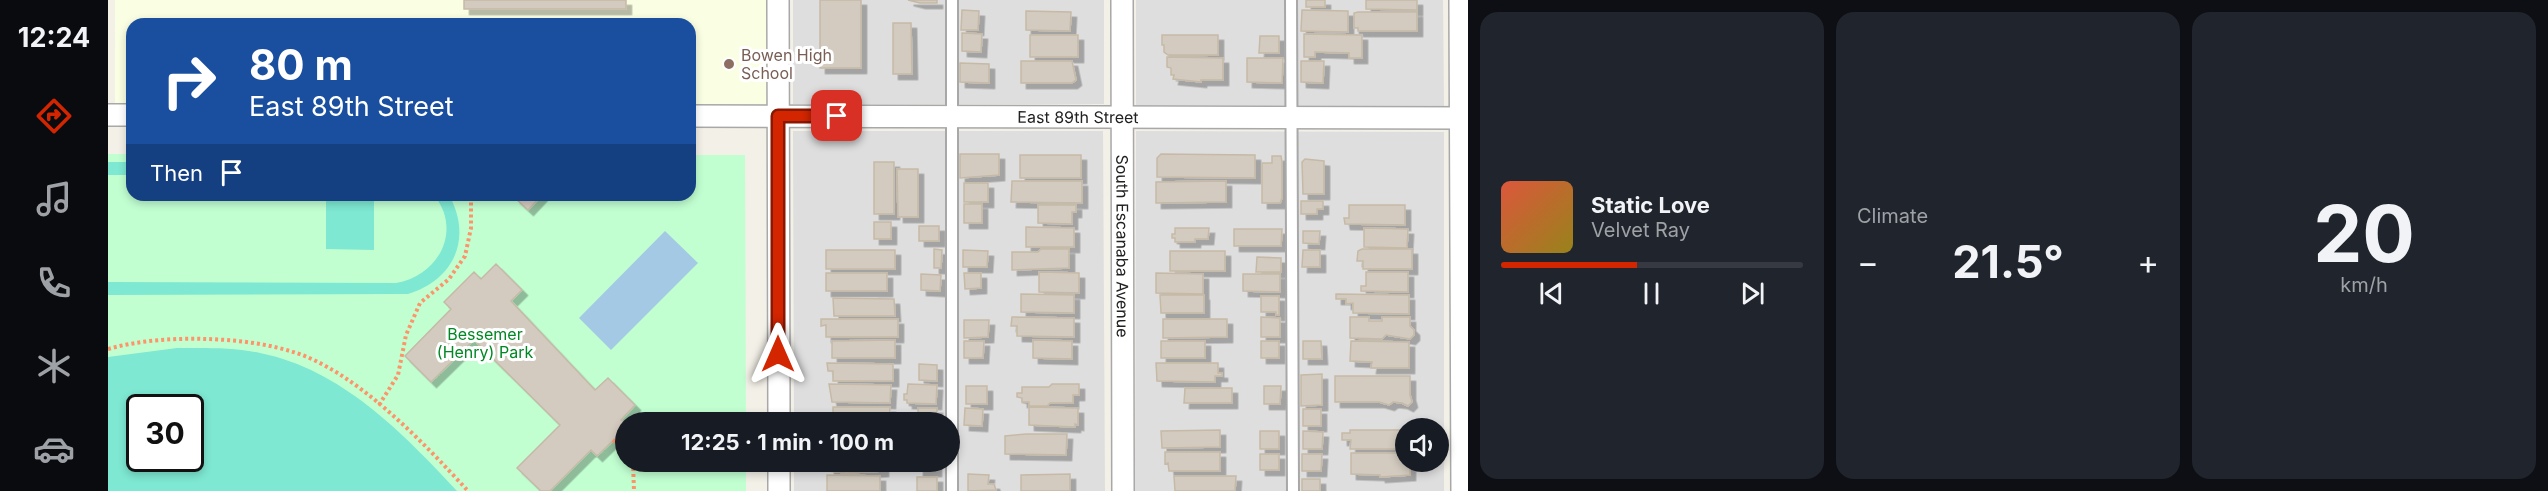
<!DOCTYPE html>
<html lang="en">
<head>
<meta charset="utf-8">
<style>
  body { margin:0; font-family:Inter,sans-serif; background:#20242c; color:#f1f3f6; height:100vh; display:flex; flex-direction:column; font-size:22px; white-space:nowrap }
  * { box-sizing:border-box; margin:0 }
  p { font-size:20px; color:#9ea1a6 }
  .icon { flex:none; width:33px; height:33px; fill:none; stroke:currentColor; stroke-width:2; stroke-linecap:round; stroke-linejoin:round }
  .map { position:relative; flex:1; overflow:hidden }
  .drawer { display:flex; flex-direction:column; gap:12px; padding:12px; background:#0d0f14; width:1080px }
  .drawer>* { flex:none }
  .banner { position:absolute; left:18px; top:18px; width:570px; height:183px; border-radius:18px; box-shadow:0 3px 9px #0003; background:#1a4fa0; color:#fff; overflow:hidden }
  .fabs { position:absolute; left:1287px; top:418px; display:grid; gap:12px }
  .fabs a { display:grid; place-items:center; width:54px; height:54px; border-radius:50%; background:#171b24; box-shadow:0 3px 9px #0003; font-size:30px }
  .speed { position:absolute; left:18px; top:394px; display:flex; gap:12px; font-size:30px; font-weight:700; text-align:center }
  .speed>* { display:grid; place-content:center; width:78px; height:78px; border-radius:50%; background:#171b24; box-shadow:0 3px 9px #0003; line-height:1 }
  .speed .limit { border:3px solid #111; border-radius:9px; background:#fff; color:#111 }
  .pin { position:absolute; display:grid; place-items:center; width:51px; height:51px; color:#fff; margin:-26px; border-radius:12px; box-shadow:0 3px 9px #0006 }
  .me { position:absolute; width:66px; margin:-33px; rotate:0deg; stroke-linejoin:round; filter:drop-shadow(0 0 4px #0008) }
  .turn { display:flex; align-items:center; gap:21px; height:126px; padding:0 24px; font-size:27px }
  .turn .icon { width:78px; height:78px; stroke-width:2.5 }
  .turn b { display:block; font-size:42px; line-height:51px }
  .then { display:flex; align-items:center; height:57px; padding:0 24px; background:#0003; gap:12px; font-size:22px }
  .big { font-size:45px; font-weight:700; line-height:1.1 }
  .drawer .card { flex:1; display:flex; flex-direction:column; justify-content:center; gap:9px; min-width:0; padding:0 21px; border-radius:18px; background:#20242c }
  .drawer .dial { align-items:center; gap:0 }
  .dial b { font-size:78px; line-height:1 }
  .song { display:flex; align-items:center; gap:18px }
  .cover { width:72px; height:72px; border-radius:9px; background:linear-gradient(135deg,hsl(10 70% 55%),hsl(50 70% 35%)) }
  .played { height:6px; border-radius:3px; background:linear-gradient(90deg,#d22500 45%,#363941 45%) }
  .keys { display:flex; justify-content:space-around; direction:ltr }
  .heat { display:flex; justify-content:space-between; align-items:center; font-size:33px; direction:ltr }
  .drawer .tiles { flex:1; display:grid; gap:12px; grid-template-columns:repeat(3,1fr) }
  .trip { position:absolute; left:507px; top:412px; width:345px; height:60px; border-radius:30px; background:#171b24; box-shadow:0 3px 9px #0003; font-weight:700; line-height:60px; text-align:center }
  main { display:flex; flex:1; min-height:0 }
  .tabs { display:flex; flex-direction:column; width:108px; justify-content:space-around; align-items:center; background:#090b0e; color:#9ea1a6 }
  .tabs .icon { width:42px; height:42px }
  .tabs .active { color:#d22500 }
  .tabs b { font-size:27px; color:#f1f3f6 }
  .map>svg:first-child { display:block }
</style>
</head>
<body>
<main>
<nav class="tabs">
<b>12:24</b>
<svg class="icon active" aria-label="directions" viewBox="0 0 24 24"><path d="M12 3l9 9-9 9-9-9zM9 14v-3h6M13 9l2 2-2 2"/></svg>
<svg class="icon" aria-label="music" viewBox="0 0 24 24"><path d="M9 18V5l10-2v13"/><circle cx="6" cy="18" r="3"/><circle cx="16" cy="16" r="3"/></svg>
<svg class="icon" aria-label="phone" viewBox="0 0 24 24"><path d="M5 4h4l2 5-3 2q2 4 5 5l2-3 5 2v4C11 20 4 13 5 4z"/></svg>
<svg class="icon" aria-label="climate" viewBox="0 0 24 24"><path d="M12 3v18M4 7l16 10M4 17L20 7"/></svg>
<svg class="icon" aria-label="car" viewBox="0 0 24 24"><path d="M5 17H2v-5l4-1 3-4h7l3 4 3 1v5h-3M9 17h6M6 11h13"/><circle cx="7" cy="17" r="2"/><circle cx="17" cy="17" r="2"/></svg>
</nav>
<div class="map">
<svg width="1360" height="491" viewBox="0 0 1360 491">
  <defs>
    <filter id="shadow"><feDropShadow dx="5.5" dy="5.5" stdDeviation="0" flood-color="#0004"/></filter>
  </defs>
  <rect width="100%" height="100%" fill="#f2f0e7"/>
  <path fill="#dfdede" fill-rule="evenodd" d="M685,0H996V104H685Z
    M1028,0H1335L1336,106L1028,105Z
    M685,131H995L997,491H686V462H842V423H686Z
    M1028,131L1336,132V491H1027ZM1298,429H1330V462H1298Z"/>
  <path fill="#faffe3" d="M7,0H659V104H582V24H24V103H7Z"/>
  <path fill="#c1ffd1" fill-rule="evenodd" d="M0,154H24V195H582V155H637L638,423H518V462H638V491H0ZM32,408H82V459H32Z"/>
  <path fill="#7ee8d2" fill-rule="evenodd" d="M0,162H24V175H0Z
    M218,195H266V250L218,249Z
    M326,195H341C365,238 346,280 300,294L0,295V282L288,283C330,276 355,231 326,195Z
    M69,348C97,348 125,347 152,353C233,369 295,433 349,491H0V357ZM32,408H82V459H32Z"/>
  <path fill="#a3c9e4" d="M557,231L590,263L503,350L471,318Z"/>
  <path fill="#d3cbbf" stroke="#c6baa7" stroke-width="1.5" filter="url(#shadow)" d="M356,0H518V9H356Z
    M712,0H753V68H712Z
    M800,0H829V3H812Z
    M1198,0H1217V7H1198Z
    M1258,0H1309V10L1258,9Z
    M854,10L871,11L870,30H853Z
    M1194,10L1240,11V32L1193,31Z
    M918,11L963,12L962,31L918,30Z
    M1250,12H1309V31H1250V28H1246V13Z
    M785,23H803L804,74H785Z
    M854,33L874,34L873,52L854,51Z
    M1196,34L1254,35V58H1241V53L1207,52V57H1196Z
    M922,35H970V57H922Z
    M1054,35H1110V55H1060L1056,52V45H1054Z
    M1152,36H1171V53H1151Z
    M1059,57L1115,58V80H1093V82L1065,79L1066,75H1063V68L1059,67Z
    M1139,58H1175L1174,83L1139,82Z
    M913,61H964L968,80L964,83H913Z
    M1193,61H1216L1215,83L1193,82Z
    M852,63L881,64V83L852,82Z
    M852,154H891V175L852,178Z
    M1053,154L1147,155V178L1049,177V158Z
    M912,155H973V178H912Z
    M1164,156H1173L1174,162V198L1172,203H1154V163H1164Z
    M1197,159L1216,161V194H1195L1194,162Z
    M766,162H786V214H766Z
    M789,169H810V217H790Z
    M904,181H974V203L903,202Z
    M1118,181V202L1048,203V182Z
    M856,183H880V202H856Z
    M410,195H434L420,210L407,198Z
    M1193,201H1215V209H1209V214H1193Z
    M856,204H874V223H856Z
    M930,205H968V212H964V224L930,223Z
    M1241,205H1297V225L1237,224L1236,218H1241Z
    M766,222H783V239H766Z
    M811,226H831V241H811Z
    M918,227L966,228V247H918Z
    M1067,228H1101L1100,239H1087V242H1067V238H1064V234H1067Z
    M1256,228L1300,229L1299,248L1256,247Z
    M1126,229H1174L1173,246H1126Z
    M1195,231H1212L1211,244L1195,243Z
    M826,249L834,250L833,268H826Z
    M933,249H961V268L904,270V252H930Z
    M1254,249H1304V269H1255V261H1249L1250,251Z
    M718,250H787V269H718Z
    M855,250L880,251L879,267H855Z
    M1195,250H1212V267H1194Z
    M1062,251H1117V271H1062Z
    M1149,257L1173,258V272H1148Z
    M388,264L414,290L403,301L487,390L500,378L527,405L513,420L518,424V428L489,456L483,450L442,491H433L409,468L452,425L366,340L323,382L297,356L343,309L336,302L366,272L373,279Z
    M931,272L971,273V293L931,292Z
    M1258,272H1300V292L1253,291V286H1258Z
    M718,273H779V291H718Z
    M856,273H873V288L857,289Z
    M1048,273L1095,274V294L1048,293Z
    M813,274L833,275L832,291L813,290Z
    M1135,274H1172V292L1135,291Z
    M913,294L966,295V313L913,312Z
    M1228,294L1301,295V314L1245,313V303L1238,304V299H1228Z
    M1052,295H1096V313H1053Z
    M1153,296H1171V315H1168V312H1153Z
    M725,298L786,299L787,316H726Z
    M904,317L966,318V337L909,336V326H903Z
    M1153,317L1172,318V337H1153Z
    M1242,317H1261V321H1274V317H1302V326L1306,330V335L1302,339L1278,335L1274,339L1242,338Z
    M713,319H790V337H718V325L713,326Z
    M1055,319H1119V337L1055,338Z
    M856,320H881L880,337L856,338Z
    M787,340V358H724V341Z
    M925,340L964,341V359L925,358Z
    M856,341H876L875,358H856Z
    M1053,341H1097V358H1053Z
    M1153,341H1171V358H1153Z
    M1195,341H1213L1214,359H1195Z
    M1243,341L1301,342V368H1263L1264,362L1242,361Z
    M719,363L785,364V381H725V371H720Z
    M1048,363H1110V373H1114V376H1107V382L1049,381Z
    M811,364L829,365V381L811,380Z
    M1214,374V405L1193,406V375Z
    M1227,376H1302V395L1304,402L1300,406L1294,403L1285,402L1281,405L1271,402H1227Z
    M721,384L783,385L782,403L724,402Z
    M800,384L829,385L828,404L799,403V400H796V394H799Z
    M944,384H971V395H965V403H942L939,406H921V402H914V398L909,397V393H914V387H941Z
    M858,386H879V404H858Z
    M1156,386H1173L1172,404H1156Z
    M1077,388H1124V403H1076Z
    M725,407H782L781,423H725Z
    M921,407L970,408V425L967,424V427L921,425Z
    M810,408H829V423H810Z
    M857,408L875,409L874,426L856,425Z
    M1195,409H1213V426H1195Z
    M1112,430V447L1054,448L1053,431Z
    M1242,430H1298V449H1242L1243,440H1234V433H1242Z
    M1152,431H1171V449H1152Z
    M1195,431L1215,432L1214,449H1195Z
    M918,434H959L958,455L897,454V436Z
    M1057,452H1112V471H1061L1060,463L1057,464Z
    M1243,453H1298V462H1302V475L1272,477V475L1243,474Z
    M1152,454H1171V470H1152Z
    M1194,454H1214L1213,471H1194Z
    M721,462H775V471L738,473L721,471Z
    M810,462H828V471H810Z
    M860,474L881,475L880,484H886L888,490L860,491Z
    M962,474V491H913V475Z
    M719,475L772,476V491H719Z
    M1066,476H1128L1127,491H1067Z
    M809,477H829V491H809Z
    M1194,479H1212V491H1194Z"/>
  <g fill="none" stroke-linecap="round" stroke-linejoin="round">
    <g stroke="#a8a8a8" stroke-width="14">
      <path id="lane" d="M844,0V491
        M1183,0L1185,491"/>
    </g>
    <g stroke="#a8a8a8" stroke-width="24">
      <g id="street">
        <path d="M670,0L671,423"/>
        <path id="s1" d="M1014,0L1015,491"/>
        <path d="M1352,0L1354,491"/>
        <path d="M0,115H24"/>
        <path id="s2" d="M582,116L1360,118"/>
        <path d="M671,462V491"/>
      </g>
    </g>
    <path stroke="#ff946b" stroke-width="4" stroke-dasharray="3 3" stroke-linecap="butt" d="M0,349C32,340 67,338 100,339C127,340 155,343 182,351C246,369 315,442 360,491
      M271,405L290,375L298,335L312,303L341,279L357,256L363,228V195
      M505,440L518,451
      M525,462L526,491"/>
    <use href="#lane" stroke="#fff" stroke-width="10"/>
    <use href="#street" stroke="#fff" stroke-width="21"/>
  </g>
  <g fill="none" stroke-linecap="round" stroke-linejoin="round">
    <g stroke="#881800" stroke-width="15">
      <path id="route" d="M670,354V116H729"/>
    </g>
    <use href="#route" stroke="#d22500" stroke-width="10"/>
  </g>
  <circle fill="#8d6e63" stroke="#fff" stroke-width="2" cx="621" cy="64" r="6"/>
  <g text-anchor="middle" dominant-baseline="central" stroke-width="6" stroke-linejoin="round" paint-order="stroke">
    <g font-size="16" fill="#785e54" stroke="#fff" text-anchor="start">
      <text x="633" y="55">Bowen High<tspan x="633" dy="18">School</tspan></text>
    </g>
    <g font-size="16" fill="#212121" stroke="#fff">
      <text stroke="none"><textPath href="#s2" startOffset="388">East 89th Street</textPath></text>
      <text stroke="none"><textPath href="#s1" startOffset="246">South Escanaba Avenue</textPath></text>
    </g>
    <g font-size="16" fill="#018724" stroke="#fff">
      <text x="377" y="334">Bessemer<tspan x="377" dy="18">(Henry) Park</tspan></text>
    </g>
  </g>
</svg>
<div class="fabs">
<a><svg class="icon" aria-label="sound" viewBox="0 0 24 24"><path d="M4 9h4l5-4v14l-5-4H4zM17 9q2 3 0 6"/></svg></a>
</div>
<div class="speed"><div class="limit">30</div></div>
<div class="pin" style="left:729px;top:116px;background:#d93025"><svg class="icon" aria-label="arrive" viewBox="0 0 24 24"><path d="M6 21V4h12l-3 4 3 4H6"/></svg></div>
<svg class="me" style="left:670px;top:354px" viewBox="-20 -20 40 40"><path d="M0-17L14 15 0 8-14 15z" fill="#d22500" stroke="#fff" stroke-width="4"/></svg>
<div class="trip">12:25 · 1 min · 100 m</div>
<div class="banner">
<div class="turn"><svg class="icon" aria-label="right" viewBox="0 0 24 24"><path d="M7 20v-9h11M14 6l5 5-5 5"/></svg><div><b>80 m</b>East 89th Street</div></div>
<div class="then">Then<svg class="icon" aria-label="arrive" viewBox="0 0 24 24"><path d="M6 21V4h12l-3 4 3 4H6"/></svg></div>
</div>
</div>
<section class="drawer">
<div class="tiles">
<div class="card">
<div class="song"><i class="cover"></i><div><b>Static Love</b><p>Velvet Ray</p></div></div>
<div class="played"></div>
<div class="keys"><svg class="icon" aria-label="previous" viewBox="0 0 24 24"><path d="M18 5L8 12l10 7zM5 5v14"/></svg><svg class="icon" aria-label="pause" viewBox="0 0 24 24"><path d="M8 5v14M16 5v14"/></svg><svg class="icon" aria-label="next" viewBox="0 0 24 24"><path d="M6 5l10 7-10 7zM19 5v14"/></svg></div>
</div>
<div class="card"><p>Climate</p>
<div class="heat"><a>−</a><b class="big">21.5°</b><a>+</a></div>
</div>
<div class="card dial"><b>20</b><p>km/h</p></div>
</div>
</section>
</main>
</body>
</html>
